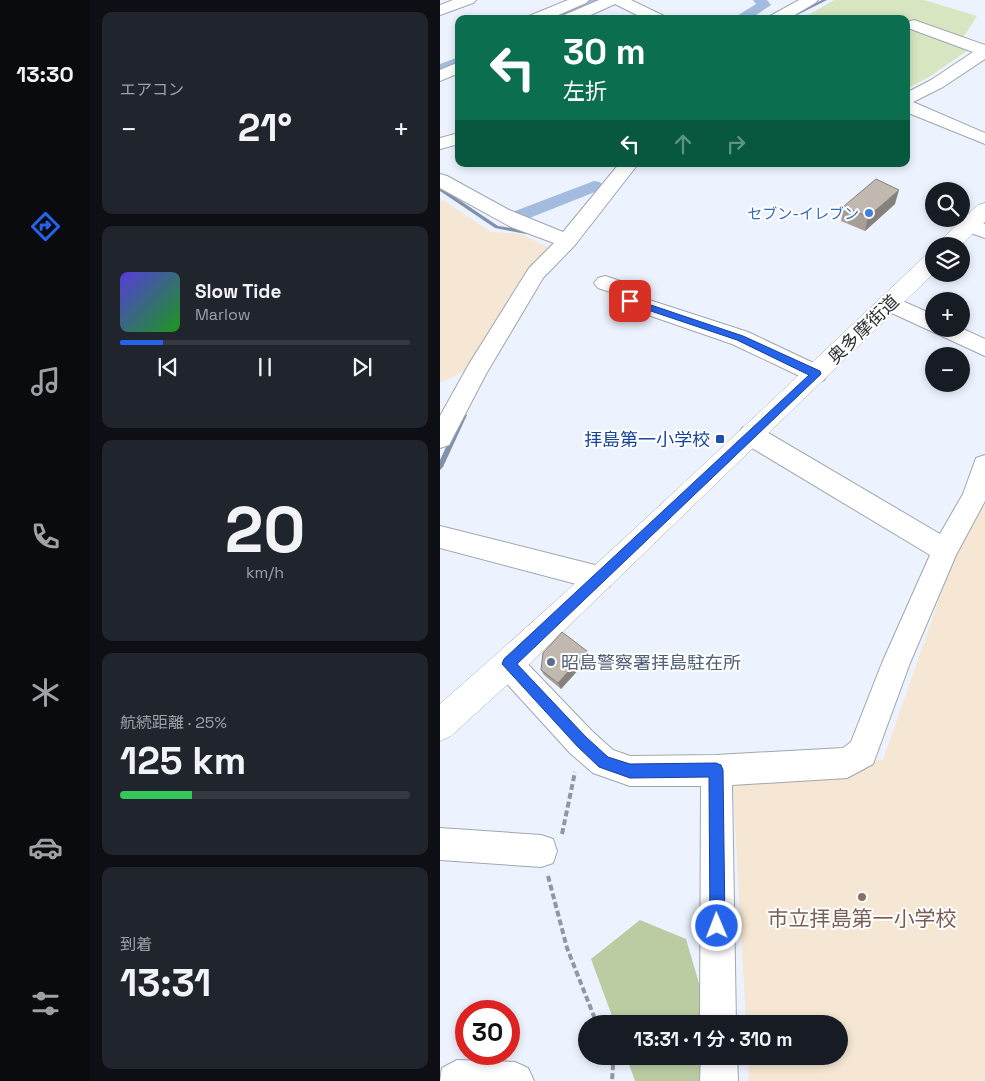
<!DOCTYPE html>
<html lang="ja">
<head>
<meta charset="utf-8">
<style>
  body { margin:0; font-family:"Space Grotesk","Noto Sans JP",sans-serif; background:#20242c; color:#f1f3f6; height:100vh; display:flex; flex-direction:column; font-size:19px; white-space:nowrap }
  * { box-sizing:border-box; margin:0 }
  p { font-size:16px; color:#9ea1a6 }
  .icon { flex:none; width:28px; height:28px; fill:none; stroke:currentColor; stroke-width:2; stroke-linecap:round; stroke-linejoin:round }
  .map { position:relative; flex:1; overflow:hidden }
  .side { display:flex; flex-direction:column; gap:12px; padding:12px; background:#0d0f14; width:350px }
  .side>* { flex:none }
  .hud { position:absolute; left:15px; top:15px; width:455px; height:152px; border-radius:10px; box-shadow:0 2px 8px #0003; background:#0b6e4f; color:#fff; overflow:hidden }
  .fabs { position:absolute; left:485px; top:182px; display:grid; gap:10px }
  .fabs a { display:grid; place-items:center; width:45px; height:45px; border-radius:50%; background:#171b24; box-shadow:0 2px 8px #0003; font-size:25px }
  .speed { position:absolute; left:15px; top:1000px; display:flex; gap:10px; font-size:25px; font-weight:700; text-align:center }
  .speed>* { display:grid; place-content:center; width:65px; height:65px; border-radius:50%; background:#171b24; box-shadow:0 2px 8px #0003; line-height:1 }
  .speed .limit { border:8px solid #d22; background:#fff; color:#111 }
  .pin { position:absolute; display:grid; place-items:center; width:42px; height:42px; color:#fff; margin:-21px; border-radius:10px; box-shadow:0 2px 8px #0006 }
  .me { position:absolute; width:55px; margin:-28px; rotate:359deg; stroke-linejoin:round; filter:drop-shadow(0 0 4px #0008) }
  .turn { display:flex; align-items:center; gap:18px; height:105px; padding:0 25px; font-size:22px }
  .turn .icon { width:65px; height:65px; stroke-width:2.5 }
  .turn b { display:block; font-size:35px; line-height:42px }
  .lanes { display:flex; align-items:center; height:48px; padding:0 25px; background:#0003; justify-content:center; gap:25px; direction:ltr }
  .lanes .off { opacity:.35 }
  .big { font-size:38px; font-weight:600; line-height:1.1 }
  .side .widget { flex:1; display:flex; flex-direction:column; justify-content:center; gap:8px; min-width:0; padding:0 18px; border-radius:10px; background:#20242c }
  .side .dial { align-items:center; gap:0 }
  .dial b { font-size:65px; line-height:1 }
  .song { display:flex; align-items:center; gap:15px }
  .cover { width:60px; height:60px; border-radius:8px; background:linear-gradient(135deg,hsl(250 70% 55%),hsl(120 70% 35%)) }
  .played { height:5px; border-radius:2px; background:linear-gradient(90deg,#2563eb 15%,#363941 15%) }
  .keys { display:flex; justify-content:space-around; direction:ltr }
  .heat { display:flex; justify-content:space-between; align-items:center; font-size:28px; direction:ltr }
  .charge { height:8px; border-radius:4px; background:linear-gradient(90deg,#34c759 25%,#363941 0) }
  .trip { position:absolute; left:138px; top:1015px; width:270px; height:50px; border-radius:25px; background:#171b24; box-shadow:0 2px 8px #0003; font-weight:600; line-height:50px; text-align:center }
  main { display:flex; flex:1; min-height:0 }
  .tab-bar { display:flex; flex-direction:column; width:90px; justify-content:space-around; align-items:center; background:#090b0e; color:#9ea1a6 }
  .tab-bar .icon { width:35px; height:35px }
  .tab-bar .on { color:#2563eb }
  .tab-bar b { font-size:22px; color:#f1f3f6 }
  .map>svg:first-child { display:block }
</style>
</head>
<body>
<main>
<nav class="tab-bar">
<b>13:30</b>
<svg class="icon on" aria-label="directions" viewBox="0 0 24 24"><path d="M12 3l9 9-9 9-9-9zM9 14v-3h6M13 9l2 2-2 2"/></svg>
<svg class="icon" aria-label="music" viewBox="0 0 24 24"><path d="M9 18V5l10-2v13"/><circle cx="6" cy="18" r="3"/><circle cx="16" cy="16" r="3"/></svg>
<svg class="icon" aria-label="phone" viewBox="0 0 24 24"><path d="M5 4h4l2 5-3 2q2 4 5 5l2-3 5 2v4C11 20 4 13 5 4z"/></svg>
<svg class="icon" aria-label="climate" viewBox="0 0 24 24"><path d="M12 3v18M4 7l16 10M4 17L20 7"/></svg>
<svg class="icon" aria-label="car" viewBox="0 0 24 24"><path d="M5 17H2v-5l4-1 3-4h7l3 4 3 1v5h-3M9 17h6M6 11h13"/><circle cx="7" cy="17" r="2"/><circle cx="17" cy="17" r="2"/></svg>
<svg class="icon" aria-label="filters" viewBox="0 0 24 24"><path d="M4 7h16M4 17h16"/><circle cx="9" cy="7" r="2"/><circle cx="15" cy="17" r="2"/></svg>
</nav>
<section class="side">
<div class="widget"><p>エアコン</p>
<div class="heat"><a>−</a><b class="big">21°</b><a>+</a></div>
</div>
<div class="widget">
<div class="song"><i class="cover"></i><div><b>Slow Tide</b><p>Marlow</p></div></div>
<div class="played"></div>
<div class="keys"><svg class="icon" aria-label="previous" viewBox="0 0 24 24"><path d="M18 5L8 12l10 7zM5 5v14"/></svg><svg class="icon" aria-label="pause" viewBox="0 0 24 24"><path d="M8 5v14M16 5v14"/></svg><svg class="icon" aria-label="next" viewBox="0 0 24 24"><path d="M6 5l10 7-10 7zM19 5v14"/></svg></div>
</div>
<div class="widget dial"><b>20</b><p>km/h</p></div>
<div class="widget"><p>航続距離 · 25%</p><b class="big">125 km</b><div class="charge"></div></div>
<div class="widget"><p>到着</p><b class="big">13:31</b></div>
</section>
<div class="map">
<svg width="545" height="1081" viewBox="0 0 545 1081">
  <rect width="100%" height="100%" fill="#edf3fe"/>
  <path fill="#f5e7d3" d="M0,198L51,232L82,234L109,248L29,369L0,383Z
    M545,479V1081H309L308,1056H399V1024H306L292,771L443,760L535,496Z"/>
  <path fill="#d7e6c0" d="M394,0H484L537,16L523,38L534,46L489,77L466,89V19H361Z"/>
  <path fill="#bbcba2" d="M200,920L246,939L271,1024H175L151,959Z
    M186,1056H280L287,1081H195Z"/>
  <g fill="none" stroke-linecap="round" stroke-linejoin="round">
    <path fill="#7f91ab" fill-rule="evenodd" d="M382,0H387L357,15L354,14Z
      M0,187L58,226L86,230L89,232L86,234L55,228L0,191Z
      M22,413H24L27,415L3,467L0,470V460Z"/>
    <path fill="#a2bbdf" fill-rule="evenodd" d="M147,0H166L164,3L128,19H109L111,16Z
      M313,0H327L331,5L310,19H292L316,4Z
      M19,57V67L0,75V64Z
      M154,181L160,182L163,186L160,190L87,219L81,221L75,219L72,215L75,211Z"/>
    <g stroke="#a0a6af" stroke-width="2">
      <path id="minor" d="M13,0H36L33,3L0,15V5Z
        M128,0H149L146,3L109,19H87L89,16Z
        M159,0H191L224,16L226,19H205L175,4L142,19H120L122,16Z
        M359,0H378L375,3L348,19H328L330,16Z
        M474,20L545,45V59L503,87L473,102L545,133V144L466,112V93L491,80L533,52L468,28L466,25L468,22Z
        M19,62V73L0,81V70Z
        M19,133V144L0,149V138Z
        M179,164H198L135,245L103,278L46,374L9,445L0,448V416L29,364L89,268L114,243L71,227L0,188V174L7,176L69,210L123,232Z
        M529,219L545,224V238L522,230L519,225L522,220Z
        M165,276L196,286L200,297L308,332L384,368L387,374L384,380L376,383L368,380L292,344L182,306L179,295L158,288L154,283L158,278Z
        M451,296L494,315V329L521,328L545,339V356L443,309L440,304L443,299Z
        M311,425L320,428L500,534L523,494L536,458L545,455V501L516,555L470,663L433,764L407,778L292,785L296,1024H260L261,786H190L153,773L130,753L58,674L54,664L58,654L68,650L78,654L152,731L173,750L190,756L276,755L403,748L411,742L442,663L490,555L302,442L299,435L302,428Z
        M0,526L159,566L169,569L173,578L169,587L159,590L0,548Z
        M0,828L101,835L113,839L117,851L113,863L101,867L0,860Z
        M261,1056H297L298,1081H260Z
        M17,1060L75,1062L88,1068L94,1081H0L2,1068Z"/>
    </g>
    <g stroke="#a0a6af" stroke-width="1">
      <path id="major" d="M545,203V222L520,246H498L500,241L538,205Z
        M494,253V273L79,674L11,736L0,741V704C166,559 326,406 486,255Z"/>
    </g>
    <path stroke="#92979f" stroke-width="4" stroke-dasharray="6 3" stroke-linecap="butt" d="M122,834L135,772
      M108,876L127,948L157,1024
      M169,1056L173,1066L172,1081"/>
    <use href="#minor" fill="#fff" fill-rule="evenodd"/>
    <use href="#major" fill="#fff" fill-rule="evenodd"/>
  </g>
  <path fill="#a69e97" d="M455,204L425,231L401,221L404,206Z
    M147,651L150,657L121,689L104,675L101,670Z"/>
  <path fill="#87817b" d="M459,190L455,204L425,231L428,217Z
    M147,651L150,657L121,689L118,683Z"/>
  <path fill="#c1b8b0" stroke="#87817b" d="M436,179L459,190L428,217L404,206Z
    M122,632L147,651L118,683L101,670L103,653Z"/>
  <path fill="#2563eb" stroke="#184099" d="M190,298L303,336L380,371L381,374L77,664L146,737L168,757L190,764L276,763L281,765L283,770L285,926L283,931L277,934L272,931L270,926L269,777L190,778L159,767L137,746L62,664L64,659L369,375L297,340L187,303L185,301Z"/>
  <circle fill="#3f7fe0" stroke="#fff" stroke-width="2" cx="429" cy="213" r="5"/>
  <rect fill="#1a4fb4" stroke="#fff" stroke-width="2" x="275" y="434" width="10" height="10" rx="2.5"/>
  <circle fill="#5c6f8a" stroke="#fff" stroke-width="2" cx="111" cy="662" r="5"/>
  <circle fill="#8d6e63" stroke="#fff" stroke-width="2" cx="422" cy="897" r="5"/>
  <g text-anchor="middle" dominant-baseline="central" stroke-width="4" stroke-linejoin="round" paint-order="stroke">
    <g font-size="15" fill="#366cbe" stroke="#fff" text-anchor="end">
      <text x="419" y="213">セブン-イレブン</text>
    </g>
    <g font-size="18" fill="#2c2f33" stroke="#fff">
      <text transform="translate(423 329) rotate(-44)">奥多摩街道</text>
    </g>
    <g font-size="18" fill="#164399" stroke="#fff" text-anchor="end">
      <text x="270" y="439">拝島第一小学校</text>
    </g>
    <g font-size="18" fill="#4e5e75" stroke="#fff" text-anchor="start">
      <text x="121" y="662">昭島警察署拝島駐在所</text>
    </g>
    <g font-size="21" fill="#785e54" stroke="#fff">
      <text x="422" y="918">市立拝島第一小学校</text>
    </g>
  </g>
</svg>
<div class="fabs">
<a><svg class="icon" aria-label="search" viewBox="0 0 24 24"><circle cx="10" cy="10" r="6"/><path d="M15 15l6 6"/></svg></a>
<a><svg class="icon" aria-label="layers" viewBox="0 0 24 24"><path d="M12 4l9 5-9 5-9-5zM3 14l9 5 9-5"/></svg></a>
<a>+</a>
<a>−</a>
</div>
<div class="speed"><div class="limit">30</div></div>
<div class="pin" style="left:190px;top:301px;background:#d93025"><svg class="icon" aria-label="arrive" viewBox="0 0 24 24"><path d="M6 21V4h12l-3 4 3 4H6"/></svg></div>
<svg class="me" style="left:277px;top:926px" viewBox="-20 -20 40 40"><circle r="17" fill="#2563eb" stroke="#fff" stroke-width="3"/><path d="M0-11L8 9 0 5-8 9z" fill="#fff"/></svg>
<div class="trip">13:31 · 1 分 · 310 m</div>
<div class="hud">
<div class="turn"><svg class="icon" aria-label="left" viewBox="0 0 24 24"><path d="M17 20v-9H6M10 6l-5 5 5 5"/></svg><div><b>30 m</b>左折</div></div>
<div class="lanes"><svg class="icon" aria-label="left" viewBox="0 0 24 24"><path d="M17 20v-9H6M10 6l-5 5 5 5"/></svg><svg class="icon off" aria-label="ahead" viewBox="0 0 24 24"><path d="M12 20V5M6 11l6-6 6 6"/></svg><svg class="icon off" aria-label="right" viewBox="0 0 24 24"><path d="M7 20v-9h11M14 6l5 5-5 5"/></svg></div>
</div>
</div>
</main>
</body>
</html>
